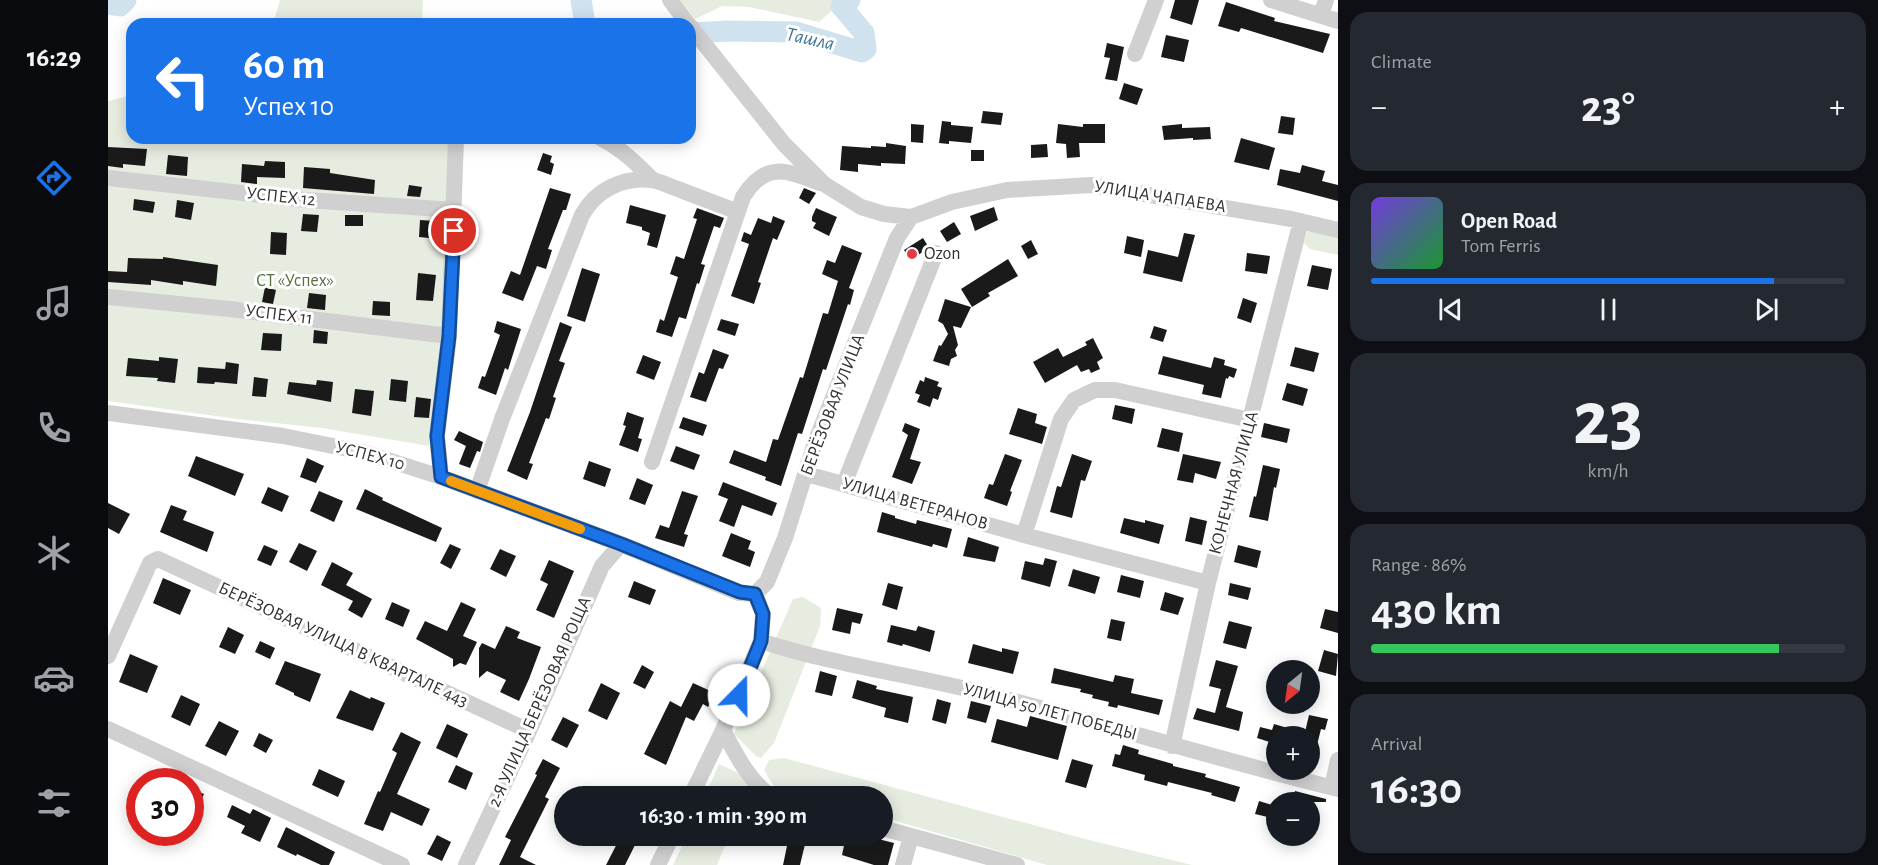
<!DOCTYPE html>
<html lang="en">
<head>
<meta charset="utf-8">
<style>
  body { margin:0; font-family:"Alegreya Sans",sans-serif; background:#242831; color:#f1f3f6; height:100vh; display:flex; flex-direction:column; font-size:22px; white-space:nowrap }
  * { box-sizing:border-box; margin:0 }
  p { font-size:20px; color:#9ea1a6 }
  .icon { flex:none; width:33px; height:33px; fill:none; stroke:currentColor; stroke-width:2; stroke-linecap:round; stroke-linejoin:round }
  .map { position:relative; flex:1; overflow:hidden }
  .panel { display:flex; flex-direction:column; gap:12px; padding:12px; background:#0d0f14; width:540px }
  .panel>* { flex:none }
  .top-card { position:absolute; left:18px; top:18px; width:570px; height:126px; border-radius:18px; box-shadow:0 3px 15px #0003; background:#1a73e8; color:#fff; overflow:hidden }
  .needle { width:39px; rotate:209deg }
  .tools { position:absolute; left:1158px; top:660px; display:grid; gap:12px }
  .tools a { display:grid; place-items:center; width:54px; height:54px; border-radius:50%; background:#171b24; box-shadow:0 3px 15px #0003; font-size:30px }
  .speed { position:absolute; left:18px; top:768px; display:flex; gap:12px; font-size:30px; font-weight:700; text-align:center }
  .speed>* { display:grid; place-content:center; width:78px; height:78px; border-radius:50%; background:#171b24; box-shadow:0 3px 15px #0003; line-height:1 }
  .speed .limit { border:9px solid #d22; background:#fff; color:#111 }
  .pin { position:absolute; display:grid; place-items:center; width:51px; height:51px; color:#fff; margin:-26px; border:3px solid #fff; border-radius:50%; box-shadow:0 2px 6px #0007 }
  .me { position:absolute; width:66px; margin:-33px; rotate:22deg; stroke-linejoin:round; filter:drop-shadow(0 0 4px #0008) }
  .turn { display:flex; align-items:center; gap:21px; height:126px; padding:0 18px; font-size:27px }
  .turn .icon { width:78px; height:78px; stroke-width:2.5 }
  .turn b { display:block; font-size:42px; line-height:51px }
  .big { font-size:45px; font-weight:700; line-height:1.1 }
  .panel .widget { flex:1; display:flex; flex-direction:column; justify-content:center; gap:9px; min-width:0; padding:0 21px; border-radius:18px; background:#242831 }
  .panel .dial { align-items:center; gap:0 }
  .dial b { font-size:78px; line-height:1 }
  .song { display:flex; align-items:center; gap:18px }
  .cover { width:72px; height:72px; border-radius:9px; background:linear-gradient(135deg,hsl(260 70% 55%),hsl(130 70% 35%)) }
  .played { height:6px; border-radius:3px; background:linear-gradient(90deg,#1a73e8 85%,#363941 85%) }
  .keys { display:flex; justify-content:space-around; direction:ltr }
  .heat { display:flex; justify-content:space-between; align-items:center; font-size:33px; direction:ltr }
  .charge { height:9px; border-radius:4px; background:linear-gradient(90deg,#34c759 86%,#363941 0) }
  .trip { position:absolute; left:446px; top:786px; width:339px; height:60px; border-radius:30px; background:#171b24; box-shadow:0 3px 15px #0003; font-weight:700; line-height:60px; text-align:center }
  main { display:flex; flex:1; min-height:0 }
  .dock { display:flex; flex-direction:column; width:108px; justify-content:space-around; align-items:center; background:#090b0e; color:#9ea1a6 }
  .dock .icon { width:42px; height:42px }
  .dock .current { color:#1a73e8 }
  .dock b { font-size:27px; color:#f1f3f6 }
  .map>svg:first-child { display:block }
</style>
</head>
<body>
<main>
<nav class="dock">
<b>16:29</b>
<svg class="icon current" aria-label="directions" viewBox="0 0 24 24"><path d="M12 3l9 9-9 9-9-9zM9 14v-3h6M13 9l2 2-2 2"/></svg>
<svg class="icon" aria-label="music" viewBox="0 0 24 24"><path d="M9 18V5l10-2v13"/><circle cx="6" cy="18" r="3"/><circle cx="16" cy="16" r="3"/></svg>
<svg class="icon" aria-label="phone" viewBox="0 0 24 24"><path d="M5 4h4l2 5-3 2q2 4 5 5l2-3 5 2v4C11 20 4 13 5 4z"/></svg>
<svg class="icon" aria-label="climate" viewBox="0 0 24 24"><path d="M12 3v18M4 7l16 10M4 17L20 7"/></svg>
<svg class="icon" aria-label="car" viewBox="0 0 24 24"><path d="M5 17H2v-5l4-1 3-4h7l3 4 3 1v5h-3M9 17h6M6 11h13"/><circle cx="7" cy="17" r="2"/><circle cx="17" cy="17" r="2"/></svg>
<svg class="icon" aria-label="filters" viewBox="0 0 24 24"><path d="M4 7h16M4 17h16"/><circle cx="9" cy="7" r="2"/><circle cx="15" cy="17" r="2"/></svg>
</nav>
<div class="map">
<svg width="1230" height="865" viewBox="0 0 1230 865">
  <rect width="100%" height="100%" fill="#fff"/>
  <path fill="#e6ecdf" d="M172,0H315L314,24H165Z
    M572,0H736L711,22L641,7L614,6L587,19Z
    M24,95V138H343L336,329L321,446L214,428L129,419L0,401V101Z
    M1204,230L1230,235V255L1202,249L1196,243L1199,232Z
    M695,597L713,608L712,626L666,743L653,758L648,756L626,734L685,599Z
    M676,758L981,840L1084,865H939L774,817V796H704L665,785L656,770L661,760Z
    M611,764L637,776L641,790L638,796H597Z
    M579,836H621L609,865H565Z"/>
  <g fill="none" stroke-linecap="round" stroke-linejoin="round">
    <path stroke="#cfe2ee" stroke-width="21" d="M473,0L477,24
      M0,4L12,6L18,0
      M582,33L621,31L688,32L754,52L758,49L756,33L733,6L742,0"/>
  </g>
  <path fill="#1a1a1a" d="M1067,0H1091L1084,25L1062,18Z
    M1118,2L1167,18L1166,21L1222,34L1215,53L1133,28L1131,32L1110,26Z
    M1058,35L1081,40L1076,62L1053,57Z
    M999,43L1016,47L1009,81L997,79L1002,58L996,57Z
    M1016,83L1035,89L1029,105L1011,99Z
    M875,111L895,113L893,125L873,123Z
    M1173,116L1187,118L1185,135L1170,133Z
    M834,121L843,122V125L865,127L863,143L841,141V144L831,143Z
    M803,124L816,125L815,143L803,142Z
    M950,124L975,127V124H997V143H971L972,157L959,158L958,144L948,143Z
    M1074,124V128L1102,127L1103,139L1085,140V138L1056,140L1054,126Z
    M1133,138L1167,148L1161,170L1126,162Z
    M778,143L798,146L797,164L773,163V166L750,164V172L732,170L734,146L763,148V146L778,147Z
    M939,144L940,157L923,158V145Z
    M0,147L39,149L37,166L15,164V168L0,166Z
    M863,150H876V161H863Z
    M435,153L444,156L442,162L446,164L443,175L429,170Z
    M60,155L80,157L79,176L58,174Z
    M157,161L177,162V178L149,177V184L133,182L134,164L156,166Z
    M1194,165L1217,171L1214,181L1230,185V201L1169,185L1172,169L1192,173Z
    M196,167L222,169V173L267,180L266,194L195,188Z
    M301,185L314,187L312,197L299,196Z
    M442,188L463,194L458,210H455L440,249L444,250L438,269L429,266L415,301L394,293L403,271L412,275Z
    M696,188L708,193L701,204L691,198Z
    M26,199L47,202L45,213L25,210Z
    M69,200L86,203L83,220L67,217Z
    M522,205L558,215L549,248L539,245L542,233L534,230V227L518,223Z
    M886,207L890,220L867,231L862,216Z
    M589,208L616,218L612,228L606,226L593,264L597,265L591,284L589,283L578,319L571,317L564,337L548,332L552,319L556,321L570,277L562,274L568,256L576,259L589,219L585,218Z
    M708,208L729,217L721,236L705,228L708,223L704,221V217Z
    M195,214L211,215L209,232L193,231Z
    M237,215H255V226H237Z
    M665,216L677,221L669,240L665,238L650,282L653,283L646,304L623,296L641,244L633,241L636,232L643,235L650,218L663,223Z
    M312,220L327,221V231L323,232L321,238L311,237Z
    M846,222L853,234L839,242L832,231Z
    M163,232L179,233L178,255L162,254Z
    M1076,233L1087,235L1074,282L1035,273L1040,250L1070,257Z
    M1019,236L1036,240L1033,257L1016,253Z
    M815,238L820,246L818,250L802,260L796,250Z
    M923,240L930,254L920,259L913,246Z
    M734,245L754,253L741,288L746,290L742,305L740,304L718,370L715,369L694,434L690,433L673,486L657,480L658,477L621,463L626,450L658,462L665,439L670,440L692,377L695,378L715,313L720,314L730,281L714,274L719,260L727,263Z
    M1139,253L1162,256L1159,274L1137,271Z
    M55,257L110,265L108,286L75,281V285L43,280V285L0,282V271L19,272L20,258L55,259Z
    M900,259L910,276L880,293L882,296L864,307L853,289Z
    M1204,265L1224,269L1220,290L1199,286Z
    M474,268L492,274L477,322L459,316Z
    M310,273L328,275L325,301L308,300Z
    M157,287L168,290L165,304L154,302Z
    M201,293L218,295L217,310L199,308Z
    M1135,298L1149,303L1143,323L1129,318Z
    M837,299L863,307L853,328L845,326L850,345L847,350L849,356L843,359L841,366L825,361L831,345L833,346L840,334L835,324L830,321Z
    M265,301L282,302V316L264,315Z
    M613,319L631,324L627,336L609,330Z
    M389,321L413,329L400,370L397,368L388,395L370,388L374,376L377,377L392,335L386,332Z
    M452,322L464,327L451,361L457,363L445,397L448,398L441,419L438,418L421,463L425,464L419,480L399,471L422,412Z
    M1046,326L1059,330L1055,342L1042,338Z
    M206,330L220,332L219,344L205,343Z
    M155,333L174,334L173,351L153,350Z
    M985,338L995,358L989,362L992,369L983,373L981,369L973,372L969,365L937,383L925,362L950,348L955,357L979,345L977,342Z
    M1187,347L1211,353L1206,372L1182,366Z
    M605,349L621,355L615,369L611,368L598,402L582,397L591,372L596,374Z
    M535,355L553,362L546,380L528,373Z
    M1055,356L1103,368L1106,357L1117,360L1116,365L1129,369L1126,378L1121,376L1120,379L1118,378L1113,398L1094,394L1096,385L1050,374Z
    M51,357L70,359L67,383L49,381L50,378L18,376L20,358L51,361Z
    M118,362L131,364L129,384L107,382L106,384L89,383L90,367L117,369Z
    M146,377L160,379L158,397L144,396Z
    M817,377L831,382L829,386L834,388L830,400L825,398L822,407L809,402L812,395L807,393L812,380L816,382Z
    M283,379L300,381L298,402L281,400Z
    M209,380L225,382L223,402L179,394L181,382L208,385Z
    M1179,383L1200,389L1195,406L1174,400Z
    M247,389L266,391L263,416L244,413Z
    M308,397L323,399L321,418L306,417Z
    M1007,405L1027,409L1024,424L1004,419Z
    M910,408L929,414L927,423L939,427L934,444L901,434Z
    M519,412L536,418L530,438L534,439L530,452L511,445L518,426L515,425Z
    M575,417L599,425L595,436L571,428Z
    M797,423L812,429L802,459L813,462L804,484L784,477L800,435L794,431Z
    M1156,423L1182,429L1179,443L1153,437Z
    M1054,428L1075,433L1071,452L1049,447Z
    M351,431L375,442L372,452L369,451L362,468L351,464L358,446L346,440Z
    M568,446L592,455L586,470L562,461Z
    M897,454L914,460L902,491L904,492L899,506L876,498L881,484L885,485Z
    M964,454L984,461L977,481L973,480L964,518L942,512L949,486L953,487Z
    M1075,454L1113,462L1108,479L1087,473L1085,483L1069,480Z
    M88,456L136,474L127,496L80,476Z
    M199,458L216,466L208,483L192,477Z
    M481,461L503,469L497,487L475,479Z
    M1155,465L1172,469L1168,488L1166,487L1160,521L1141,517L1146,496L1148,497Z
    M529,478L545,485L537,505L521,499Z
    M615,482L669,503L664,516L634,505L626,527L611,521L620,499L610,495Z
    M160,487L181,496L174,512L153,503Z
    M257,489L275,498L274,500L334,528L328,542L248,509Z
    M211,491L235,501L226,522L202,511Z
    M574,491L590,496L576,534L580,535L576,547L547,538L552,525L561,528Z
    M0,503L22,514L11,534L0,528Z
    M63,505L79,511L75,520L106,532L99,552L52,532Z
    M774,512L787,516V518L808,524L809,520L844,529L839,548L825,544L824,547L769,532Z
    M1082,517L1099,521L1094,545L1077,541Z
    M1016,518L1037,523V520L1056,525L1051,544L1012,533Z
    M623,533L643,541L640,549L647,552L642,567L614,556Z
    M860,537L891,547L887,562L855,556Z
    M191,543L209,551L199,571L181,562Z
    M342,544L353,549L343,569L332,563Z
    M156,545L170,551L163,566L149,560Z
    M1130,545L1153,551L1149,568L1126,562Z
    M392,549L408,556L398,577L382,569Z
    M937,558L949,561L942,587L913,579L917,561L935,565Z
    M441,560L466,571L446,618L428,610L440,584L432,580Z
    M224,562L245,573L238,585L264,599L254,618L240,610L245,601L213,585Z
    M965,569L992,577L987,594L960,586Z
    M1013,575L1036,581L1032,598L1009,592Z
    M55,578L83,590L72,615L45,603Z
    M526,581L548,590L542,605L520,597Z
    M780,583L795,587L789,610L774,605Z
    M1122,583L1143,588L1140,600L1120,595Z
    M1057,592L1076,598L1070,615L1052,610Z
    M284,602L302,610L295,627L277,619Z
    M353,602L368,609L355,636L369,642L358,665L352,663L345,667V659L308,639L317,621L339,631Z
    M729,608L755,614L752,624L744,622L742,634L724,630Z
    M1217,609L1230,612V633L1212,628Z
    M1003,619L1017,622L1013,641L999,638Z
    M1121,621L1144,627L1138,649L1115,643Z
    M783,625L808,631L810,626L827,631L822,652L795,644L794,646L779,642Z
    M398,626L412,632L409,638L433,647L421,679L411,701L392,692L398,680L379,671L371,678V648L374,643L387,649Z
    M120,627L136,635L127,654L111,647Z
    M152,641L167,648L162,659L147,652Z
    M865,644L894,652V648L911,652L905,674L860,663Z
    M1216,650L1230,654L1228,676L1210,671Z
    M22,654L50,666L39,693L11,682Z
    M1108,660L1130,666L1118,707L1135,712L1131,731L1085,719L1089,708L1107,713L1113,689L1101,686Z
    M177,661L213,674L202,702L186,695V693L167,684Z
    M534,665L546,672L537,689L525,683Z
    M946,668L1005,682L1007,675L1026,679L1023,693L1055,700L1051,715L1010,705L1009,708L1000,706L1001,702L984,698L985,695L972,692L973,689L943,683Z
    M712,671L729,676L724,696L707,692Z
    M749,680L769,686L768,689L805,697L800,723L776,717L778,708L744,698Z
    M493,683L512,693L499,720L480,711Z
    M585,683L607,693L600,707L595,704L586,721L578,717L558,765L536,754L562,701L573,707Z
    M242,690L262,699L263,697L277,703L265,731L228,718Z
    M73,695L92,704L82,726L63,717Z
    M829,699L843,703L838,724L824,720Z
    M863,701L883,706L878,723L859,718Z
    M1201,715L1220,719L1217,730L1213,729L1205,761H1202V733L1197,732Z
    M922,716L959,726L950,760L883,742L889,719L919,727Z
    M455,717L471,725L459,748L443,740Z
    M111,721L131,731L118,756L97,746Z
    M339,724L360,734L349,758L328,748Z
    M1166,724L1183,729L1180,736H1168V744L1149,738L1152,727L1164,730Z
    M293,732L313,742L289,794L322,809L314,826L283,812L275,831L256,824L270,791L272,792L289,753L284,750Z
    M151,733L165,740L158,753L145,746Z
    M1015,745L1031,750L1030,754L1065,764V766L1098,774L1097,777L1132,787L1127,802L1103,795L1104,793L1060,782L1059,786L1036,780L1037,775L1004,766L1007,754L1012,755Z
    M435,759L452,768L437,797L441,799L412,857L428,865H391L403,840L397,837L429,775L427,774Z
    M964,759L985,765L978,788L957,782Z
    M348,765L365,773L358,790L340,782Z
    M211,769L237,781L230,797L204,785Z
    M82,788L96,794L82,823Z
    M1187,791L1218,799V802H1184Z
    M1151,801L1167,806L1164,818L1147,814Z
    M124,805L142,814L145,809L163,818L152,842L133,833L137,826L119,817Z
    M178,827L227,852L221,865H213L189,854L188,856L169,847Z
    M329,835L343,842L334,861L319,854Z
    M513,836L529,841L517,865H498Z
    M678,836H699L692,865H675L679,846L676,845Z
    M738,836H758L786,843L780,865H766L734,855Z"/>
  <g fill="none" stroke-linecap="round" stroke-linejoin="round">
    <path stroke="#d0d0d0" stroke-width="16" d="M562,0L580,24
      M1163,0L1230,21
      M1213,15L1218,0
      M582,26L676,144L716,184L753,207L776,214L803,217L844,202L899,190L983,185L1183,219L1230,230
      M1027,54L1048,0
      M492,138C513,148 529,164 545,180
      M0,178L198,200L347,210
      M0,297L121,309L341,336
      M0,413L175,436L255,452L333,477L513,544L631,593L647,594
      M544,462L635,197C657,161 678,170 712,183
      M699,474L916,535L1100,583
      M333,477L329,436L341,336L348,138
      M736,484L828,253
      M369,491L394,419L474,215C488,190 514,177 543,180C552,181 561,186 570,189C590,197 610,204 630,212
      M916,535L953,419L966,400L987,390H1007L1142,420
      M647,594L659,582L677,538L708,440L789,238L803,217
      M653,641C726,665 801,674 875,693C994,723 1111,760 1230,789
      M0,656L42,563L50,559L421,731
      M0,729L294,865
      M615,730C628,755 640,779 662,796
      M1064,746L1100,583L1193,221
      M1224,787L1230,760
      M583,796L615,730L653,641L655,614L647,594
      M774,828L909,865
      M358,865L421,731L494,566L513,544
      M550,865L564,836
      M795,865L803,836"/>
  </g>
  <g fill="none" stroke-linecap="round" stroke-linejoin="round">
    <g stroke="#114b97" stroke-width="15">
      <path id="route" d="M346,231L341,336L329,436L333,477L513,544L632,592L647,594L655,614L653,641L631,695"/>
    </g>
    <use href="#route" stroke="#1a73e8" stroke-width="10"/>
    <path stroke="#f59e0b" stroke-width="10" d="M343,481L472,529"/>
  </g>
  <circle fill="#e63946" stroke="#fff" stroke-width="2" cx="804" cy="254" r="6"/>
  <g text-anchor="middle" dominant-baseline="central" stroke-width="6" stroke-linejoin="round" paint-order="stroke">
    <g font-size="18" fill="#333" stroke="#fff">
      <text transform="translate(173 197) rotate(6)">УСПЕХ 12</text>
      <text transform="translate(1052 197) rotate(9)">УЛИЦА ЧАПАЕВА</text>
      <text transform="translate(171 315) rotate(7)">УСПЕХ 11</text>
      <text transform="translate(725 405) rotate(-69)">БЕРЁЗОВАЯ УЛИЦА</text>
      <text transform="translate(262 456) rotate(15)">УСПЕХ 10</text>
      <text transform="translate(1126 483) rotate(-75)">КОНЕЧНАЯ УЛИЦА</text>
      <text transform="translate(807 504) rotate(16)">УЛИЦА ВЕТЕРАНОВ</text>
      <text transform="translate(235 645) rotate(25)">БЕРЁЗОВАЯ УЛИЦА В КВАРТАЛЕ 443</text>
      <text transform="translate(432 702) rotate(-66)">2-Я УЛИЦА БЕРЁЗОВАЯ РОЩА</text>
      <text transform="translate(942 712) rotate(15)">УЛИЦА 50 ЛЕТ ПОБЕДЫ</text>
    </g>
    <g font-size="18" fill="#333" stroke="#fff" text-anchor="start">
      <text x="816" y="254">Ozon</text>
    </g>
    <g font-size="18" fill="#56703f" stroke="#fff">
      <text x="187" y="281">СТ «Успех»</text>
    </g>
    <g font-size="20" font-style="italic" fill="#3f7597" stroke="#fff">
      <text transform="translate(702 39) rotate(12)">Ташла</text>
    </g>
  </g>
</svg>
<div class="tools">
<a><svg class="needle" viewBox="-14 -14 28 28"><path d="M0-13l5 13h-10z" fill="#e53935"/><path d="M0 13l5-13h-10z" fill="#9ea1a6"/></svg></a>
<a>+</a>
<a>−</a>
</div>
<div class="speed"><div class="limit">30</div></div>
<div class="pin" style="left:346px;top:231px;background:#d93025"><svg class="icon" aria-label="arrive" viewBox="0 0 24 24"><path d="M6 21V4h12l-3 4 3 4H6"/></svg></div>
<svg class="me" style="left:631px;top:695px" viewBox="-20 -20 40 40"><circle r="19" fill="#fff"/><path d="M0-13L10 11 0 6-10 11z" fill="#1a73e8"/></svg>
<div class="trip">16:30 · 1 min · 390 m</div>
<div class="top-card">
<div class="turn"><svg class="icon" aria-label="left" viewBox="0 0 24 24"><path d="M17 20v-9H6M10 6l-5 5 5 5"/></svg><div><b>60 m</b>Успех 10</div></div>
</div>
</div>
<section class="panel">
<div class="widget"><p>Climate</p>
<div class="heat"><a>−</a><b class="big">23°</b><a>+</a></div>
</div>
<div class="widget">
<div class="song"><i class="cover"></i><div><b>Open Road</b><p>Tom Ferris</p></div></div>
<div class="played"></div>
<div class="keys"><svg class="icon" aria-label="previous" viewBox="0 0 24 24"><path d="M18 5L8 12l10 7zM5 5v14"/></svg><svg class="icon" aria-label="pause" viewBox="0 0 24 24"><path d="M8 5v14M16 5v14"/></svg><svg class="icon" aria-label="next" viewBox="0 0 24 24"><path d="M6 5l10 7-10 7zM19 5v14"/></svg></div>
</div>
<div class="widget dial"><b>23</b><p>km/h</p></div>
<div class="widget"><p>Range · 86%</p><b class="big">430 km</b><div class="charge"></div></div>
<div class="widget"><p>Arrival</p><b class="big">16:30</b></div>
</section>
</main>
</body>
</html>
